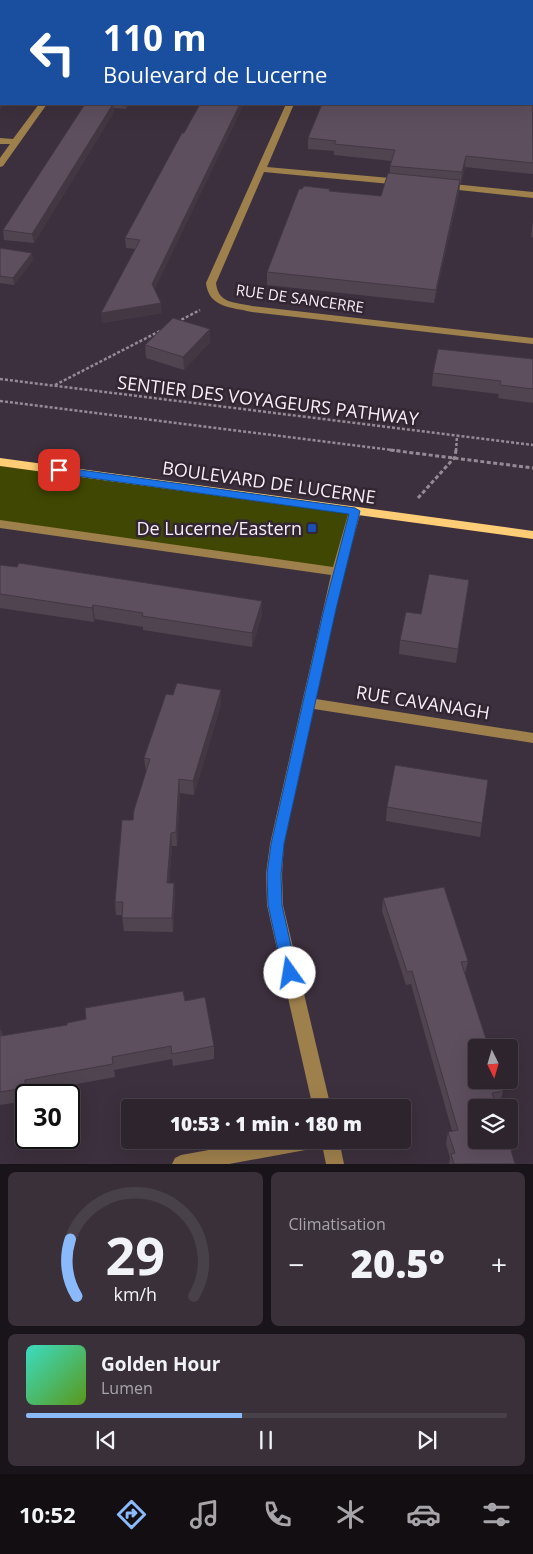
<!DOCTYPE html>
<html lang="fr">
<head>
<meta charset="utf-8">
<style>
  body { margin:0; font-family:"Open Sans",sans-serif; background:#3a303a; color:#f1f3f6; height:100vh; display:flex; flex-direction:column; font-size:19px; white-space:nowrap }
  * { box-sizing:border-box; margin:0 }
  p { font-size:16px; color:#a7a4aa }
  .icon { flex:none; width:28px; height:28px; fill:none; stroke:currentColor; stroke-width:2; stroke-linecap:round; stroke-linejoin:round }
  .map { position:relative; height:1164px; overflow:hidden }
  .panel { display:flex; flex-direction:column; gap:8px; padding:8px; background:#191419; flex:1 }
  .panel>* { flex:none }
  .guide { position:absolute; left:0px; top:0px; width:534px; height:105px; box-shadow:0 5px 20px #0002,0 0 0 1px #49414a; background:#1a4fa0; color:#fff; overflow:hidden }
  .needle { width:32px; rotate:175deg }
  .fabs { position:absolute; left:468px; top:1039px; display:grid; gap:10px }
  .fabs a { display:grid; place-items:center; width:50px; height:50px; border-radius:5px; background:#2e242e; box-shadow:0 5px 20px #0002,0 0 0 1px #49414a; font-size:25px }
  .speed { position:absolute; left:15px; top:1084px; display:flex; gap:10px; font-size:25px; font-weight:700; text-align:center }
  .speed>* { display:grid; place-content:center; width:65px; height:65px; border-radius:50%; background:#2e242e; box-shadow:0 5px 20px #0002,0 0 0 1px #49414a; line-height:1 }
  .speed .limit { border:2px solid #111; border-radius:8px; background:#fff; color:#111 }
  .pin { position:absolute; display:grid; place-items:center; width:42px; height:42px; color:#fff; margin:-21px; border-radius:10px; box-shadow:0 2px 8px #0006 }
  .me { position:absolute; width:55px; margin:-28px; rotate:347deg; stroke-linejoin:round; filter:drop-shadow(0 0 4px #0008) }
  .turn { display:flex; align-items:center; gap:18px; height:105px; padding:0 20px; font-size:22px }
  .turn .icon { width:65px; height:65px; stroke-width:2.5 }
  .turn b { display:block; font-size:35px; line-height:42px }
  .big { font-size:38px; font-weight:800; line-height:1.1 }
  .panel .card { flex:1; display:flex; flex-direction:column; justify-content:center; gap:8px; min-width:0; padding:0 18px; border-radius:8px; background:#3a303a }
  .panel .dial { align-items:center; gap:0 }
  .dial svg { height:130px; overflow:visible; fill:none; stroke:#49414a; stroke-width:7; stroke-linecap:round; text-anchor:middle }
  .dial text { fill:#f1f3f6; stroke:none }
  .song { display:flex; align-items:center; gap:15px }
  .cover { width:60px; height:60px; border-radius:8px; background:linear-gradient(135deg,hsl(170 70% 55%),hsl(90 70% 35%)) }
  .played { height:5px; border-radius:2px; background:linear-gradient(90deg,#8abafc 45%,#49414a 45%) }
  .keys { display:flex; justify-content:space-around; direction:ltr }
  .heat { display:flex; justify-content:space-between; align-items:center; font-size:28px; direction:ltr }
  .panel .tiles { flex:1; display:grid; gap:8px; grid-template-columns:1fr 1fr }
  .card:last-child { grid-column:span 2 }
  .trip { position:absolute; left:121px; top:1099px; width:290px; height:50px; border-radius:5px; background:#2e242e; box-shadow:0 5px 20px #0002,0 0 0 1px #49414a; font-weight:800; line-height:50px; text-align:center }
  .dock { display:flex; height:80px; justify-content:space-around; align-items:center; background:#120e12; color:#a7a4aa }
  .dock .icon { width:35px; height:35px }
  .dock .current { color:#8abafc }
  .dock b { font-size:22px; color:#f1f3f6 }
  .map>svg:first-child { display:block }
</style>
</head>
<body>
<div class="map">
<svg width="533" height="1164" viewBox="0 0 533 1164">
  <rect width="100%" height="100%" fill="#3d303e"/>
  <path fill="#404702" d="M0,462L355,511L338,572L0,524Z"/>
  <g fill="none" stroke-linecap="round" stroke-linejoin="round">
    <path stroke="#958a96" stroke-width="2.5" stroke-dasharray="3 2" stroke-linecap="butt" d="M177,322L200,310
      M0,379L533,445
      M55,385L160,331
      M0,401L400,451
      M456,451L457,436"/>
    <path stroke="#958a96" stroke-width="3" stroke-dasharray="4 2.5" stroke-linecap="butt" d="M390,450L533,468
      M418,498L455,457L456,450"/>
    <path fill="#9e804c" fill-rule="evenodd" d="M39,104H47L3,166L0,167V158L10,144H0V138L13,139Z
      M286,104H294L267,167L401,179L405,182L401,185L264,172L216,283C218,304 235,302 252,306L533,338V344L252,312C231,307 209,308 206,283Z
      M443,183L533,192V198L440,188V184Z
      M355,507L361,511L344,572L316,699L533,733V743L314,709L284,844L282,874L283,905L331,1108H313L267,905L266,874L270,844L331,575L0,528V520L333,567L349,511Z
      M264,1140H320L317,1146L311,1149L229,1164H172L175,1158L181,1155Z
      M321,1140H339L344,1164H326Z"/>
    <path fill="#fecd76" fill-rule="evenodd" d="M0,458L533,531V539L0,466Z"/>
  </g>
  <path fill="#514451" d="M533,0V174L465,167L461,183H460L459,193L434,303L267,285V272L329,191L381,196L390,173V166L392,161L334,155V151L308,149V138L532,104Z
    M85,104H129L126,109L114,108V112L34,243L4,240L3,230Z
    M244,104L154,289L162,313L102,323L136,249L126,248L125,238L184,133Z
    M533,221V237H531Z
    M0,248L33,260L14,285L0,283Z
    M210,329V342L184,370L146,358L145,345Z
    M533,359V403L498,398L499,394L432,386L433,373Z
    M0,565L262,601V615L252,647L143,630V627L95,619L94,622L0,608Z
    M469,580L456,663L399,654L400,640L421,614Z
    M221,704L194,795L180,793L177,846H172L169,883H174L175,897L173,932L124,931L122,915H116L115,902L133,820L146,772L144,758Z
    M387,807L482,823L480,837L386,821Z
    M383,898L468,961L465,974L503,1091L500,1103L496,1104L515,1164H449L450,1158L446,1144L448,1132L452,1131L411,984L406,985L382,911Z
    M185,1001L214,1046V1059L173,1066L172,1059L114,1070L115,1077L28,1093V1095H26V1101L0,1105V1030H1L3,1036L67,1025Z"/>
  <path fill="#423742" d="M1,97V104H4L0,109V98Z
    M113,104L114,112L34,243L32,234Z
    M125,104H129L126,109Z
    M240,104H244L153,293L152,284Z
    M466,156L465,167L461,183L462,172Z
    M460,180L459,193L434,303L436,290Z
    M32,253L33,260L14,285L13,278Z
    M161,303L162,313L102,323L101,313Z
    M210,329V342L184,370L183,357Z
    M262,601V615L252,647V633Z
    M93,605L95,619L94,622L92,608Z
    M221,690V704L194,795L193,781Z
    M179,779L180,793L177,846L176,832Z
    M171,833L172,846L168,897L167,883Z
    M174,883L175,897L173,932L172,918Z
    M25,1080L28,1093V1095H27L25,1088Z"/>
  <path fill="#5e4f5e" stroke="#423742" d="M0,0H277L276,1H1V97L0,98V31H1V24H0Z
    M363,0H533V69L532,1H363Z
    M532,76L533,163L466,156L462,172L390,166L395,150L334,144L336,141L308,138L322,104H532Z
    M85,104H113L32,234L3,230Z
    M200,104H240L152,284L161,303L101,313L140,240L125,238L182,133H184Z
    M388,173L460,180L436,290L267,272L299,189H302L304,186L330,189L329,191L381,196Z
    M0,248L32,253L13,278L0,276Z
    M173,318L210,329L183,357L145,345Z
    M438,349L533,359V389L500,385L501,381L433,373Z
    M19,563L262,601L252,633L142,616L143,613L93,605L92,608L0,594V565L17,567Z
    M429,574L469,580L458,649L400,640L406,612L421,614Z
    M177,683L221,690L193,781L179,779L176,832L171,833L167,883H174L172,918H122L123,902H115L122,820H133L134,810L150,759L144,758L166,694L173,695Z
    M395,765L488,780L482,823L387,807Z
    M444,887L468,961L461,962L489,1048H476V1080H500L503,1091L492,1093L497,1108H476V1140H508L515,1164H454L451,1154L455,1153L448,1132L458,1130L412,971L407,972L383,898Z
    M183,991L185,1001L205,997L214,1046L172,1054L171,1046L112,1057L113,1064L25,1080V1088L0,1092V1030H1V1036L67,1025V1023L86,1019L85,1008Z"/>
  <path fill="#1a73e8" stroke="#114b97" d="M59,467L355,508L360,511L336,609L284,844L281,874L282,905L297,973L295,978L290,980L285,978L283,973L268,905L267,874L271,844L324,609L349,514L55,473L54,470Z"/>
  <rect fill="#1a4fb4" stroke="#332633" stroke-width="2" x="307" y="523" width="10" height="10" rx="2.5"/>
  <g text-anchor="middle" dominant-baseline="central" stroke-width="5" stroke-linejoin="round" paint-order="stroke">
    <g font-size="15" fill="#f7eef8" stroke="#332633">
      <text transform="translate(300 298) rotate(8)">RUE DE SANCERRE</text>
    </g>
    <g font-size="18" fill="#f7eef8" stroke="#332633">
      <text transform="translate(268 400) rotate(7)">SENTIER DES VOYAGEURS PATHWAY</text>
      <text transform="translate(269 482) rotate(8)">BOULEVARD DE LUCERNE</text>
      <text transform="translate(423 702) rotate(9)">RUE CAVANAGH</text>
    </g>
    <g font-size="18" fill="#f7eef8" stroke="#332633" text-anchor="end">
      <text x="302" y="528">De Lucerne/Eastern</text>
    </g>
  </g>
</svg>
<div class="fabs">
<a><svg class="needle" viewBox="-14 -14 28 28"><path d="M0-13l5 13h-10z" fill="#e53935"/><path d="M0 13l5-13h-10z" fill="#a7a4aa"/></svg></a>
<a><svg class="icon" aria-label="layers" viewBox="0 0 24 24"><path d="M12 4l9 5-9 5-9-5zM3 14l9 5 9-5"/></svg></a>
</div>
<div class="speed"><div class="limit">30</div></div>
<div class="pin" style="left:59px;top:470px;background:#d93025"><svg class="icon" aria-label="arrive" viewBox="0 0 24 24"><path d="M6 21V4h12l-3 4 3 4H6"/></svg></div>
<svg class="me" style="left:290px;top:973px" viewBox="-20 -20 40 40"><circle r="19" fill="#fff"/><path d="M0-13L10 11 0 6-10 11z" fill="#1a73e8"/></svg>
<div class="trip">10:53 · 1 min · 180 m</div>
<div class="guide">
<div class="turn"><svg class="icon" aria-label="left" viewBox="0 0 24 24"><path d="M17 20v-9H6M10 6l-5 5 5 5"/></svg><div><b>110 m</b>Boulevard de Lucerne</div></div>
</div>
</div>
<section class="panel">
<div class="tiles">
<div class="card dial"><svg viewBox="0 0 100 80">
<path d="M14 69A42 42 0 1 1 86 69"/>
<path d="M14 69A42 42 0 0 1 10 34" stroke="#8abafc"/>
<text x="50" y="56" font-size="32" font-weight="700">29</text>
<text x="50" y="72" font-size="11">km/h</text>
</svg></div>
<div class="card"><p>Climatisation</p>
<div class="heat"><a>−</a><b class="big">20.5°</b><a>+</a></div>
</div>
<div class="card">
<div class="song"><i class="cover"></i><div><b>Golden Hour</b><p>Lumen</p></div></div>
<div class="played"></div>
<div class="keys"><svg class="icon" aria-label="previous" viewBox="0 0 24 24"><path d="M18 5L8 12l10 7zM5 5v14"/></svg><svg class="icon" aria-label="pause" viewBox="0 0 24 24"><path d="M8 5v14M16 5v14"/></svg><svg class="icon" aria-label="next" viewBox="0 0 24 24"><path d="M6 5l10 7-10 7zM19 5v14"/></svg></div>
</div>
</div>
</section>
<nav class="dock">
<b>10:52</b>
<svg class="icon current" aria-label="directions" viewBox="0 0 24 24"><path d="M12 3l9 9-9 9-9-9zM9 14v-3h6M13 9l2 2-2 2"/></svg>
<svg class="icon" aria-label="music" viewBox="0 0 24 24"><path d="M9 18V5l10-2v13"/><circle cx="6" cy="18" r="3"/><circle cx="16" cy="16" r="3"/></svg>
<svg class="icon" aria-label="phone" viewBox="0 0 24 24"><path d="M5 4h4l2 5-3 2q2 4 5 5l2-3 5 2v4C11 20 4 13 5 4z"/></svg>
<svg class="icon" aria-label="climate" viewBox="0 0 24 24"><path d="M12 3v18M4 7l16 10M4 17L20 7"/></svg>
<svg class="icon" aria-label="car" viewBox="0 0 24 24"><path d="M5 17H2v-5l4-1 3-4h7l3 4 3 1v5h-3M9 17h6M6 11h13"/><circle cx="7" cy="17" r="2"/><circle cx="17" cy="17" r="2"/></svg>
<svg class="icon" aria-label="filters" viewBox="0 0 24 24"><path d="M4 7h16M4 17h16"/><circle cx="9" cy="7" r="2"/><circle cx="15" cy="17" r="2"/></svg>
</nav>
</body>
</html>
